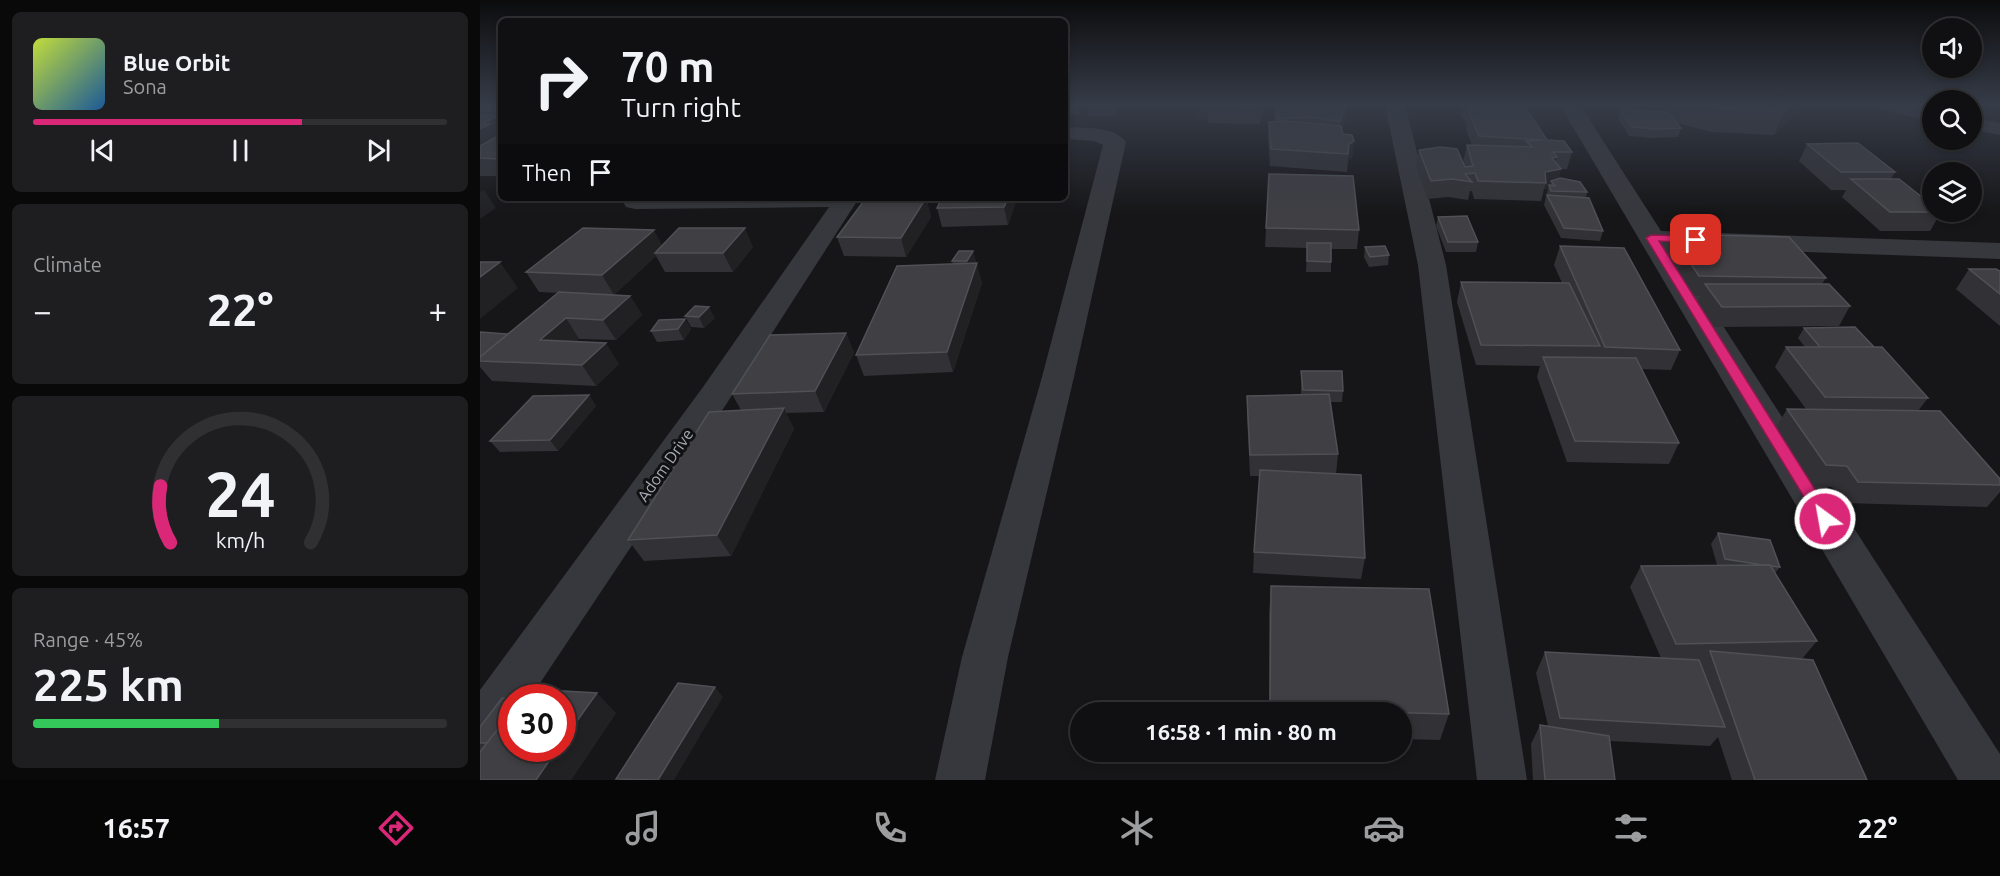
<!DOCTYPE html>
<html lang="en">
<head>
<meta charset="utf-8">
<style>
  body { margin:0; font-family:Ubuntu,sans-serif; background:#1e1e20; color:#f1f3f6; height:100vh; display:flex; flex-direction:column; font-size:22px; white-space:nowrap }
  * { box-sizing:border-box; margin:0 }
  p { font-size:20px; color:#9c9d9f }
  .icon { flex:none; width:33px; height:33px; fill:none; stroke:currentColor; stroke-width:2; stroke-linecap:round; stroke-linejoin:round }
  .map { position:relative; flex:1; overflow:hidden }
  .details { display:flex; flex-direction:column; gap:12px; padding:12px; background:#09090a; width:480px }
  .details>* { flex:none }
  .guide { position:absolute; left:18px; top:18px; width:570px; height:183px; border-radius:9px; box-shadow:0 3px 9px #0003,0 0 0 2px #303032; background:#101012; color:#f1f3f6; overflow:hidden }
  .tools { position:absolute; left:1442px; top:18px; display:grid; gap:12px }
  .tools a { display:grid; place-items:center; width:60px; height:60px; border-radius:50%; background:#101012; box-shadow:0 3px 9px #0003,0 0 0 2px #303032; font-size:30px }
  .speed { position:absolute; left:18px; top:684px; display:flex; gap:12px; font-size:30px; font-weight:700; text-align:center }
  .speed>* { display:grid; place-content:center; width:78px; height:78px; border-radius:50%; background:#101012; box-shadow:0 3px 9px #0003,0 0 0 2px #303032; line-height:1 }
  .speed .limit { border:9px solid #d22; background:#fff; color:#111 }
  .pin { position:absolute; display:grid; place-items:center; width:51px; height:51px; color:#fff; margin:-26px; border-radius:12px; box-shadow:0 3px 9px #0006 }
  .me { position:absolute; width:66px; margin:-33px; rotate:328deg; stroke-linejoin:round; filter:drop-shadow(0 0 4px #0008) }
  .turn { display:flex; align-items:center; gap:21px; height:126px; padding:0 24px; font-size:27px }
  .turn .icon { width:78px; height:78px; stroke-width:2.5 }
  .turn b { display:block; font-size:42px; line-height:51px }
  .then { display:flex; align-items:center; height:57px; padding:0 24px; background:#0003; gap:12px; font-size:22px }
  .big { font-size:45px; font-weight:600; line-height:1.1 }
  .details .widget { flex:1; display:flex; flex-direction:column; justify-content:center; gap:9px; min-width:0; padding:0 21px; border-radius:9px; background:#1e1e20 }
  .details .dial { align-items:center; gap:0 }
  .dial svg { height:156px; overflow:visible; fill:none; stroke:#303032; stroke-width:7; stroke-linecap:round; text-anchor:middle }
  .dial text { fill:#f1f3f6; stroke:none }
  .song { display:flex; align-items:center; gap:18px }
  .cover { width:72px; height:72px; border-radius:9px; background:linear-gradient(135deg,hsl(70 70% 55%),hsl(210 70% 35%)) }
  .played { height:6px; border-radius:3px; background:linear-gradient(90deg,#db2777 65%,#303032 65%) }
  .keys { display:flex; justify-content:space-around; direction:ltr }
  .heat { display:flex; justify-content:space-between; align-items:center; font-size:33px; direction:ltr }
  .charge { height:9px; border-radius:4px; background:linear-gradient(90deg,#34c759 45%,#303032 0) }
  .trip { position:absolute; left:590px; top:702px; width:342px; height:60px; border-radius:30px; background:#101012; box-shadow:0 3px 9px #0003,0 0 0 2px #303032; font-weight:600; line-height:60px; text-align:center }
  .tabs { display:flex; height:96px; justify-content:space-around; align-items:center; background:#060607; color:#9c9d9f }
  .tabs .icon { width:42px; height:42px }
  .tabs .selected { color:#db2777 }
  .tabs b { font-size:27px; color:#f1f3f6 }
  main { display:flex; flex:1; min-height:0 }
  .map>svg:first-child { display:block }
</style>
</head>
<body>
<main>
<section class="details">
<div class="widget">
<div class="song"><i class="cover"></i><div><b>Blue Orbit</b><p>Sona</p></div></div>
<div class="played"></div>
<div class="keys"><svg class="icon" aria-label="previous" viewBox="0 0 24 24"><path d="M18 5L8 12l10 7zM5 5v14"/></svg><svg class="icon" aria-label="pause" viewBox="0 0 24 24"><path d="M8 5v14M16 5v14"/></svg><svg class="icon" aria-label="next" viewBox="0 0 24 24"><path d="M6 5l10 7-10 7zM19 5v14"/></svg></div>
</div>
<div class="widget"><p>Climate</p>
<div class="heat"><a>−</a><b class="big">22°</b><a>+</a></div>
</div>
<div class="widget dial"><svg viewBox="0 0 100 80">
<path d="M14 69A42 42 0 1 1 86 69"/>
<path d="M14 69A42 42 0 0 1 9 40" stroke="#db2777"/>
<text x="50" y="56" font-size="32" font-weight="700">24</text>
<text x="50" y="72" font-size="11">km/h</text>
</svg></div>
<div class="widget"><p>Range · 45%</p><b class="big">225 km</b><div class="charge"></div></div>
</section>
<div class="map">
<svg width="1520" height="780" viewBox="0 0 1520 780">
  <rect width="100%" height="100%" fill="#161618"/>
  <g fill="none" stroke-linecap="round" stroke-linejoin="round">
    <path fill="#37383d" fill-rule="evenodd" d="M905,105H925L966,265L1047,780H997L938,265Z
      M1080,105H1100L1181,231L1520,243V259L1192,247L1520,754V780H1478Z
      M1396,105H1435L1452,109V121L1399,109Z
      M1491,117L1520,123V135L1491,129Z
      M585,127C603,128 635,126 646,142L594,377L528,657L505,780H455L482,657L562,377L623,145L614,141L585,139Z
      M146,198H379L247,403L50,698H32C32,727 30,742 0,753V690L223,387L349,207L155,209L146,207L143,202Z"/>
  </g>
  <path fill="#323236" d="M0,105H21V176H0Z
    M585,105H606L599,115L588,114Z
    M636,105L637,112L635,116H609L607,107Z
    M716,105H784V111L780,124L728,123V119L716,120Z
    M795,105H867L866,117L862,130L863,134L874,141L872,158L868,161L867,172L790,166L788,139L789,122H794Z
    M983,105H1044L1067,140L1092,152L1087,169H1081L1078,179L1107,192L1106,198L1123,231L1120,241L1081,238L1064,205L1068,189H1064L1061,201L994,199L992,191H990L988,200L968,197L948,199L936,167L939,150L983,162L987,145H992L986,129L987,123L981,116Z
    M1180,105H1321L1320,109L1294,135L1232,132L1197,123L1201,128L1198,137L1172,138L1149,136L1138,118L1140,109L1186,112Z
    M1327,144L1415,172L1411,179L1461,212L1450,231H1400L1362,197L1366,190H1351L1319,161Z
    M446,198L451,217L426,257L364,256L357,237Z
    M462,198H537L528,225L462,227L457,208Z
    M958,217L998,242L996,252H966L956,226Z
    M786,228L879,230L877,249H851V272H826L827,248L785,247Z
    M1224,235L1346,278L1342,284L1370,306L1359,326L1233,327L1217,304L1220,296H1211L1196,273L1204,254H1216Z
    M182,245L273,247L253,272H185L176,256L134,295L150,296L162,315L136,340L99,339L95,342L139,364L116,386L12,381L0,367V332L28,334L79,293L59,292L46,272Z
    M1080,246L1200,350L1191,370L1161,369L1199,443L1189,464L1087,462L1057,377L1060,366L996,365L977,302L981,282L1082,283L1074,265Z
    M885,247L909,255L908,265L889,267L884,257Z
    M493,251L496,262L495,263L502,283L473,372L384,376L376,355L473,264L472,261Z
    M1489,269L1520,271V326L1476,289Z
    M205,316L235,318L224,328L211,327Z
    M205,319L211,329L204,340L177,342L171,331Z
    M1324,328L1394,347L1448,398L1438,411L1520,479V492L1507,507L1363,503L1352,487L1332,486L1295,429L1307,409H1326L1295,367L1306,347H1325L1318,338Z
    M366,333L374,353L344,412L306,413L314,429L251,556L164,561L148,540L261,410L252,394Z
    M821,371L863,391L862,402H851L858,454L856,474L885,558L881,579L773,573L774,552L780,476H770L767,417V396L821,395Z
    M109,395L116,406L78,451L20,452L10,441Z
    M1238,533L1300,567L1295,573L1337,641L1322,659L1387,780H1252L1238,737L1230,746L1130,741L1135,780H1053L1051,744L1060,725L1068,726L1056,673L1065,652L1181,658L1150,587L1161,566L1237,565L1231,544Z
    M791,586L969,714L960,740L921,739V712H789V614Z
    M136,713L91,780H0V727Z"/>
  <path fill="#212124" d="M585,105H587L588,114L585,123Z
    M598,105H606L599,115Z
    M635,105H636L637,112L635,116L634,107Z
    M716,105H728V119L716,120Z
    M781,105H784V111L780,124Z
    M866,105H867L866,117L859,138L860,122Z
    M1311,105H1321L1320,109L1294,135L1304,112Z
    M17,116L21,124V136L0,151V129L3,123Z
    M874,141L872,158L868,161L869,144Z
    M1077,157L1074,170L1081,169L1076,187L1071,181L1070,187L1069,185L1068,189H1064L1066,183L1065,172L1072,158Z
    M4,190L16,208L0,219V192Z
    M446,198L451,217L426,257L421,238Z
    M528,198H537L528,225L524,207Z
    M265,228L273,247L253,272L243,253Z
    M174,230L184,249L175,253L176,256L134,295L122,275Z
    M493,251L496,262L489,272L487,261Z
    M20,262L38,288L0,319V277Z
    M497,263L502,283L473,372L467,352Z
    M150,296L162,315L136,340L123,320Z
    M229,307L235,318L224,328L219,317Z
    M86,318L99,339L74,361L60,340Z
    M205,319L211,329L204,340L198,329Z
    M366,333L374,353L344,412L335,391Z
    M126,343L139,364L116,386L102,365Z
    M109,395L116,406L78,451L70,440Z
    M304,408L314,429L251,556L237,535Z
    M235,687L243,697L194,780H178Z
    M117,693L136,713L91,780H56L78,748H82V742Z"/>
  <path fill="#3f3f44" stroke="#4f5156" stroke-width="1.5" d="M0,105H21V111H0Z
    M608,105H635L634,107H607Z
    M728,105H781V108L728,107Z
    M795,105H866L860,122L830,117L797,119Z
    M989,105H1044L1067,140L1084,141L1092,152H1073L1077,157L1072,158L1081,169L1065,172L1066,183L998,181L995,173L985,174L992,182L972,179L951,181L939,150L960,147L977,149L985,167L993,166L987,145L1052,147L1046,141L1063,140L999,136L989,112L993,111Z
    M1224,105H1311L1304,112L1241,109Z
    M1140,109L1187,112L1201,128L1175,129L1152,127Z
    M0,115L17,116L3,123L10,124L0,129Z
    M805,121L861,126L863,134L872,135L874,141L869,144L868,154L791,149L789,122Z
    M21,134V158L19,159L0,158V146Z
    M1378,143L1415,172H1361L1327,144Z
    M789,174L873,176L879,230L786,228Z
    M1080,178L1100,182L1107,192L1071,191L1069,185L1075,186L1071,181Z
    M1371,179H1419L1452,205V212H1461H1410Z
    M1067,195L1109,198L1123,231L1084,228Z
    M386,198H446L421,238L357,237Z
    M462,198H528L524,207L457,208Z
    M987,216L998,242H968L958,217Z
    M103,228L174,230L122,275L46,272Z
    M199,228H265L243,253H175Z
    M1224,235L1309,237L1346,278L1219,276L1204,254L1238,255Z
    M827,243H851V262L827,261Z
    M905,246L909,255L890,257L885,247Z
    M1080,246L1144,248L1200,350L1125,347Z
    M479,251H493L487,261H472Z
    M0,262H20L0,277Z
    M497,263L467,352L376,355L417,266Z
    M1489,269H1516L1520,271V294Z
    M981,282L1089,283L1120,346L1001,345Z
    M1225,284H1349L1370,306L1242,307Z
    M79,292L150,296L123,320L86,318L60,340L126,343L102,365L0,361V357Z
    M215,306L229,307L219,317L205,316Z
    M205,319L198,329L171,331L179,320Z
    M1375,327L1394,347H1340L1324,328Z
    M0,332L28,334L0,357Z
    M366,333L335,391L252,394L290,335Z
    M1306,347H1402L1448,398L1345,397Z
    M1063,357L1156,358L1199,443L1095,441Z
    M821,371H862L863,391L823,390Z
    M849,394L858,454L770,455L767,396Z
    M109,395L70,440L10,441L53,396Z
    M304,408L237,535L148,540L229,412Z
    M1307,409L1460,411L1520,479V485L1378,482L1367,466L1346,465Z
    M780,470L881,475L885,558L774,552Z
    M1238,533L1290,540L1300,567L1291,566L1290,565H1283L1245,559Z
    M1290,565L1337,641L1196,644L1161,566Z
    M791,586L949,589L969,714L790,709Z
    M1230,651L1333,660L1387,780H1275Z
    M1065,652L1219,660L1245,727L1080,718Z
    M198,683L235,687L178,780L136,779Z
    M49,689L117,693L82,742V698H42Z
    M22,698L32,699V711L7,743H0V727Z
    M32,711V748H78L56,780H0V752Z
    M1060,725L1129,736L1135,780H1065Z"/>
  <linearGradient id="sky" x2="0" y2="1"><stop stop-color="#0c0c0d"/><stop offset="0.49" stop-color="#363c48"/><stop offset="1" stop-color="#363c48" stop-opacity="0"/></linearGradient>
  <rect width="1520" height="214" fill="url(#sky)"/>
  <path fill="#db2777" stroke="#8e194d" stroke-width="1.5" d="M1171,235L1216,236L1221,240L1216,243L1179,241L1351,515L1353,519L1351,523L1345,525L1340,523L1166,238Z"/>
  <g text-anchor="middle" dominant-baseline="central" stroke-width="6" stroke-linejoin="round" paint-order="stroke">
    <g font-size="16" fill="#a8adb8" stroke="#111113">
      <text transform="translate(185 465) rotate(-55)">Adom Drive</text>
    </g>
  </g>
</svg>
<div class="tools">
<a><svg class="icon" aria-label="sound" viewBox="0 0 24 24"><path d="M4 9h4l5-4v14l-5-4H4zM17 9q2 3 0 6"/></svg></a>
<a><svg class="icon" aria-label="search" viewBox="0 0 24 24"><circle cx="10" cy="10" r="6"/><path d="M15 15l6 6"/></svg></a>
<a><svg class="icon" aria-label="layers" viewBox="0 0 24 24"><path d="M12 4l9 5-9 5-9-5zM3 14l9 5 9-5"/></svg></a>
</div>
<div class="speed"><div class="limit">30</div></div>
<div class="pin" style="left:1216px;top:240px;background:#d93025"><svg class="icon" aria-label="arrive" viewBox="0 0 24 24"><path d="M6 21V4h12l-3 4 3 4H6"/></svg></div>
<svg class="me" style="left:1345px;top:519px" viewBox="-20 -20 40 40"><circle r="17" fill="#db2777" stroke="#fff" stroke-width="3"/><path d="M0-11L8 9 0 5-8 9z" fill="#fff"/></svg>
<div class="trip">16:58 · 1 min · 80 m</div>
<div class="guide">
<div class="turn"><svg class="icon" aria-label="right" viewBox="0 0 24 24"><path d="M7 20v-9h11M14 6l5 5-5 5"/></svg><div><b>70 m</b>Turn right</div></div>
<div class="then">Then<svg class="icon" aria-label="arrive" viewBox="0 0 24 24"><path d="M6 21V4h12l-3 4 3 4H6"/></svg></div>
</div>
</div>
</main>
<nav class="tabs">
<b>16:57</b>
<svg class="icon selected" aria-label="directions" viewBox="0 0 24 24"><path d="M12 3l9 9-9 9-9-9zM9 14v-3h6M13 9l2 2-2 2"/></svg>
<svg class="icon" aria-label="music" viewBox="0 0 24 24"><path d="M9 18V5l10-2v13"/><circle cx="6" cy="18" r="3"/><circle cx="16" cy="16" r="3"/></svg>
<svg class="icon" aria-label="phone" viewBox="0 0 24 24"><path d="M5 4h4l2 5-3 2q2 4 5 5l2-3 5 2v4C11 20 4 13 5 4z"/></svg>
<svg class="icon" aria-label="climate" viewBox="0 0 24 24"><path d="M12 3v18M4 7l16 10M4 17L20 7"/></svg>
<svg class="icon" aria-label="car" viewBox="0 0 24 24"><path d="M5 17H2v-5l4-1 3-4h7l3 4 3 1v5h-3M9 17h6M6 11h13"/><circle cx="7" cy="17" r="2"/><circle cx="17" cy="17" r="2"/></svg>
<svg class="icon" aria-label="filters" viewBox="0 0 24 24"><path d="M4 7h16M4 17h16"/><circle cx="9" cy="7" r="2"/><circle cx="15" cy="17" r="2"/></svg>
<b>22°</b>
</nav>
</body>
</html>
